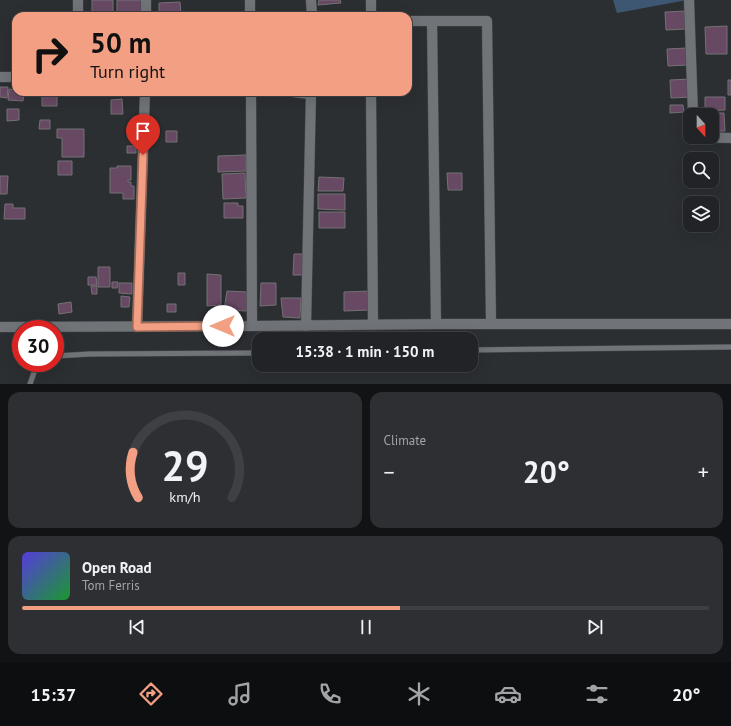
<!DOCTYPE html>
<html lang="en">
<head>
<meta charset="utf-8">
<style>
  body { margin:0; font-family:"PT Sans",sans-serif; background:#2d2f32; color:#f1f3f6; height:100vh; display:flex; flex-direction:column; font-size:15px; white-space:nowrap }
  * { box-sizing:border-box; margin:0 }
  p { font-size:13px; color:#a2a4a7 }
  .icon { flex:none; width:22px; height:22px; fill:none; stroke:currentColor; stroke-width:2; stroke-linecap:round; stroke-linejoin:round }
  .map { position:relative; height:384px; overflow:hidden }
  .side { display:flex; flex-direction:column; gap:8px; padding:8px; background:#121315; flex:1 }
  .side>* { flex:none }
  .hud { position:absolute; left:12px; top:12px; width:400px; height:84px; border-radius:12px; box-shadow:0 4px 16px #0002,0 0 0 1px #3e4043; background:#f39f83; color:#111; overflow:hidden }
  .needle { width:26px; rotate:159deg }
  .fabs { position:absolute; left:683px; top:108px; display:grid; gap:8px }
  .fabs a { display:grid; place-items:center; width:36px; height:36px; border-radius:8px; background:#212326; box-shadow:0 4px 16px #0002,0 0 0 1px #3e4043; font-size:20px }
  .speed { position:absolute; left:12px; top:320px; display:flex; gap:8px; font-size:20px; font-weight:700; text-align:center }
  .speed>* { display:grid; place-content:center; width:52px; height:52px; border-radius:50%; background:#212326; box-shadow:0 4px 16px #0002,0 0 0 1px #3e4043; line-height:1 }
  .speed .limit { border:6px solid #d22; background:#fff; color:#111 }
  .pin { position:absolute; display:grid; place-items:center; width:34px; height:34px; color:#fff; margin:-41px -17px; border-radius:50% 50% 50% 0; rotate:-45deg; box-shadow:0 0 4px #0007 }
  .pin .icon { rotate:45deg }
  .me { position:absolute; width:44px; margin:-22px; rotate:270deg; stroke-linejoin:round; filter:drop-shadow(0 0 3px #0008) }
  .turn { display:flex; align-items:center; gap:14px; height:84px; padding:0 12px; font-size:18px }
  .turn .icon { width:52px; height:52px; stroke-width:2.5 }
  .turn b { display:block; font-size:28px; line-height:34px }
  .big { font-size:30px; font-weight:700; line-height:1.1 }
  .side .card { flex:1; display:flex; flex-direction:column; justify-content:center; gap:6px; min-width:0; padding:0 14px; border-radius:12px; background:#2d2f32 }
  .side .dial { align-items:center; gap:0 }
  .dial svg { height:104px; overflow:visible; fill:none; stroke:#3e4043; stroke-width:7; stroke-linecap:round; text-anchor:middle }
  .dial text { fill:#f1f3f6; stroke:none }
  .song { display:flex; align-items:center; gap:12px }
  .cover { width:48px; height:48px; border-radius:6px; background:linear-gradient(135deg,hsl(250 70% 55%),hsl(130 70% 35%)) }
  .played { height:4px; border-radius:2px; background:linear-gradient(90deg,#f39f83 55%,#3e4043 55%) }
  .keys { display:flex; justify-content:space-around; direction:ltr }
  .heat { display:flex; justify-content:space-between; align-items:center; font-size:22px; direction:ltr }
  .side .tiles { flex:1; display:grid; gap:8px; grid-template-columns:1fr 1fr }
  .card:last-child { grid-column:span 2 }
  .trip { position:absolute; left:252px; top:332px; width:226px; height:40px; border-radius:12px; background:#212326; box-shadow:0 4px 16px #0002,0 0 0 1px #3e4043; font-weight:700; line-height:40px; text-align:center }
  .dock { display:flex; height:64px; justify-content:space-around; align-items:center; background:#0d0e0f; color:#a2a4a7 }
  .dock .icon { width:28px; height:28px }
  .dock .selected { color:#f39f83 }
  .dock b { font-size:18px; color:#f1f3f6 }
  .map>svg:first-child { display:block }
</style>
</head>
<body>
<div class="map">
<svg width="731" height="384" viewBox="0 0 731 384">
  <rect width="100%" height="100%" fill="#2c2f32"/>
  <path fill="#3d5773" d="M613,0H687L617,13Z"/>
  <path fill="#674964" stroke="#757174" d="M92,0H113V14H92Z
    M117,0H142V15H117Z
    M319,0H340L341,3L318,5Z
    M180,2L181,16H159V3Z
    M686,11V29L666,30L665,12Z
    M727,26V54H706L705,27Z
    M687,48L688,65L668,66L667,49Z
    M691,79L692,97L671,98L670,80Z
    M728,80H731V95H728Z
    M0,87H8L7,98L0,97Z
    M9,89L16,90V92H24L23,101L8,100Z
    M42,92H57V106H42Z
    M705,97H725V110L705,111Z
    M122,99L123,114H111V100Z
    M670,105H683L684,112L670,113Z
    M7,109H19V120L7,121Z
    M711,113H724L725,131H712Z
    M40,120H50V129H39Z
    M57,129H84V157H62V138H57Z
    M166,131H177V142H166Z
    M127,146H136V153H127Z
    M246,155V171L218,172V156Z
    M58,161H72V175H58Z
    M117,166H131V180H128V182H131V186H134V199H123V193H110V168H117Z
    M245,173L246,198L223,199L222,174Z
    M447,173H462V190H448Z
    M0,176H8L7,194H0Z
    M319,177L344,178L343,191H318Z
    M318,194H345V210L318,209Z
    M224,203H238V206H243V218H224Z
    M5,204H13V208H25V219H4Z
    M319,212H345V228H319Z
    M294,254H304L303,275H293Z
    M98,267H110V287H98Z
    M178,273H185V285H178Z
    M207,274L221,275V305L207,306Z
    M88,277H96L97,285H88Z
    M112,282H118L117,288H112Z
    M119,283H132V294L119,293Z
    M261,283H276V305L260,306Z
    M91,286H97V294H92Z
    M227,291L247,292V311L224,310Z
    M370,291V310L344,311V292Z
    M121,296L130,297L129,307H121Z
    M281,298H301L300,318L283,317Z
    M71,302L72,312L59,314L58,304Z
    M167,304H176V312H167Z"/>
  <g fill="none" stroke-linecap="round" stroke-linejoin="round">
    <g stroke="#474a4d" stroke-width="6">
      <path id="service" d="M471,350L731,347
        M55,356L90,354L259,353
        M30,384L36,367L40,363"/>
    </g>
    <g stroke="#474a4d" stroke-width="11">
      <path id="minor" d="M250,0V16
        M311,0L312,16
        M371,0V16
        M689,0L693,115
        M78,16V0
        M146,16V0
        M408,21H487L491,323
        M432,21L436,324
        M0,77H16
        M251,92L252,326
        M293,92L311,94
        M371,92L373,325
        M694,137L731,138
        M306,326L311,92
        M0,327L252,326L436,324H731
        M137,327L145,92"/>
    </g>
    <use href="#service" stroke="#707377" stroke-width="5"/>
    <use href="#minor" stroke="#707377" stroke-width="10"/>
  </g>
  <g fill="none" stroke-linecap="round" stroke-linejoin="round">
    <g stroke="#9e6755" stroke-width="10">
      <path id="route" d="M143,155L137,327L223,326"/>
    </g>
    <use href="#route" stroke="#f39f83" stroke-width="7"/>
  </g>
</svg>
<div class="fabs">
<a><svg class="needle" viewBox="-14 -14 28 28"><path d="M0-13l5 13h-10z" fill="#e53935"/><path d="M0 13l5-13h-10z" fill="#a2a4a7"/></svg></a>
<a><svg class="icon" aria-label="search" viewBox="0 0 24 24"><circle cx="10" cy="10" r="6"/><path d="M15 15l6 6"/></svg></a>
<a><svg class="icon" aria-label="layers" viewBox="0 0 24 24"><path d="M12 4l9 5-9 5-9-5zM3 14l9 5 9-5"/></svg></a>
</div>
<div class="speed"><div class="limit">30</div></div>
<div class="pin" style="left:143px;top:155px;background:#d93025"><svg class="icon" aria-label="arrive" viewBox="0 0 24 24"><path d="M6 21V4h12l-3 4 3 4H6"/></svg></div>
<svg class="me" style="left:223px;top:326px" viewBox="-20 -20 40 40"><circle r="19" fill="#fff"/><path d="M0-13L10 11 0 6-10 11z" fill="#f39f83"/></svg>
<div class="trip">15:38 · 1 min · 150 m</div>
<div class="hud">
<div class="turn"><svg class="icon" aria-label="right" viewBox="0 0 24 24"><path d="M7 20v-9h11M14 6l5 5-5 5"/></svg><div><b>50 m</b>Turn right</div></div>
</div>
</div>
<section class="side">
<div class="tiles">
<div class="card dial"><svg viewBox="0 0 100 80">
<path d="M14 69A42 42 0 1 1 86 69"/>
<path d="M14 69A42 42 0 0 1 10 34" stroke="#f39f83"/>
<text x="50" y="56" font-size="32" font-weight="700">29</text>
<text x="50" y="72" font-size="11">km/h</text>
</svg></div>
<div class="card"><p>Climate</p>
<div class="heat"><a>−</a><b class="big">20°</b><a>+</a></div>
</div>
<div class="card">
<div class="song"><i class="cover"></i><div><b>Open Road</b><p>Tom Ferris</p></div></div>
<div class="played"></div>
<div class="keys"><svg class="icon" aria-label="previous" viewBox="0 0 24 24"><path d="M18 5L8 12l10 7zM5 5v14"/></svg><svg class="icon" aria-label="pause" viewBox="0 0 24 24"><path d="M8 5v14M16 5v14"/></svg><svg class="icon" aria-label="next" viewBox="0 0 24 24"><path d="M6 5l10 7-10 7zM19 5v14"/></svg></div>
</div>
</div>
</section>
<nav class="dock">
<b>15:37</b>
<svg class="icon selected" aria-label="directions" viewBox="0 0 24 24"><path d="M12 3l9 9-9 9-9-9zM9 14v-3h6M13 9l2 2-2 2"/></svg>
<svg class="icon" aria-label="music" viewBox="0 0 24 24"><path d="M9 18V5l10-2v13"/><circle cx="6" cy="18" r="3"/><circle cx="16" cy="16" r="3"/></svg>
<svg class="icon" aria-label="phone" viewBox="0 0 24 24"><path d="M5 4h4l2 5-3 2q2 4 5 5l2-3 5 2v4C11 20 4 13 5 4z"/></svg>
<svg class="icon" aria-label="climate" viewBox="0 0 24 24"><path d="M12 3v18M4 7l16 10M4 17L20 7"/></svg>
<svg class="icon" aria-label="car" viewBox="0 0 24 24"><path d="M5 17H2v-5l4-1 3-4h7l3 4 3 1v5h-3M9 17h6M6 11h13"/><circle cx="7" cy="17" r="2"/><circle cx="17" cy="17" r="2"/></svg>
<svg class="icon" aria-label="filters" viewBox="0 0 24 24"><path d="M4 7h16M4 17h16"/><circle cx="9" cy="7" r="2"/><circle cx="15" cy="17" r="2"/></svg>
<b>20°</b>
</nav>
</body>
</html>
